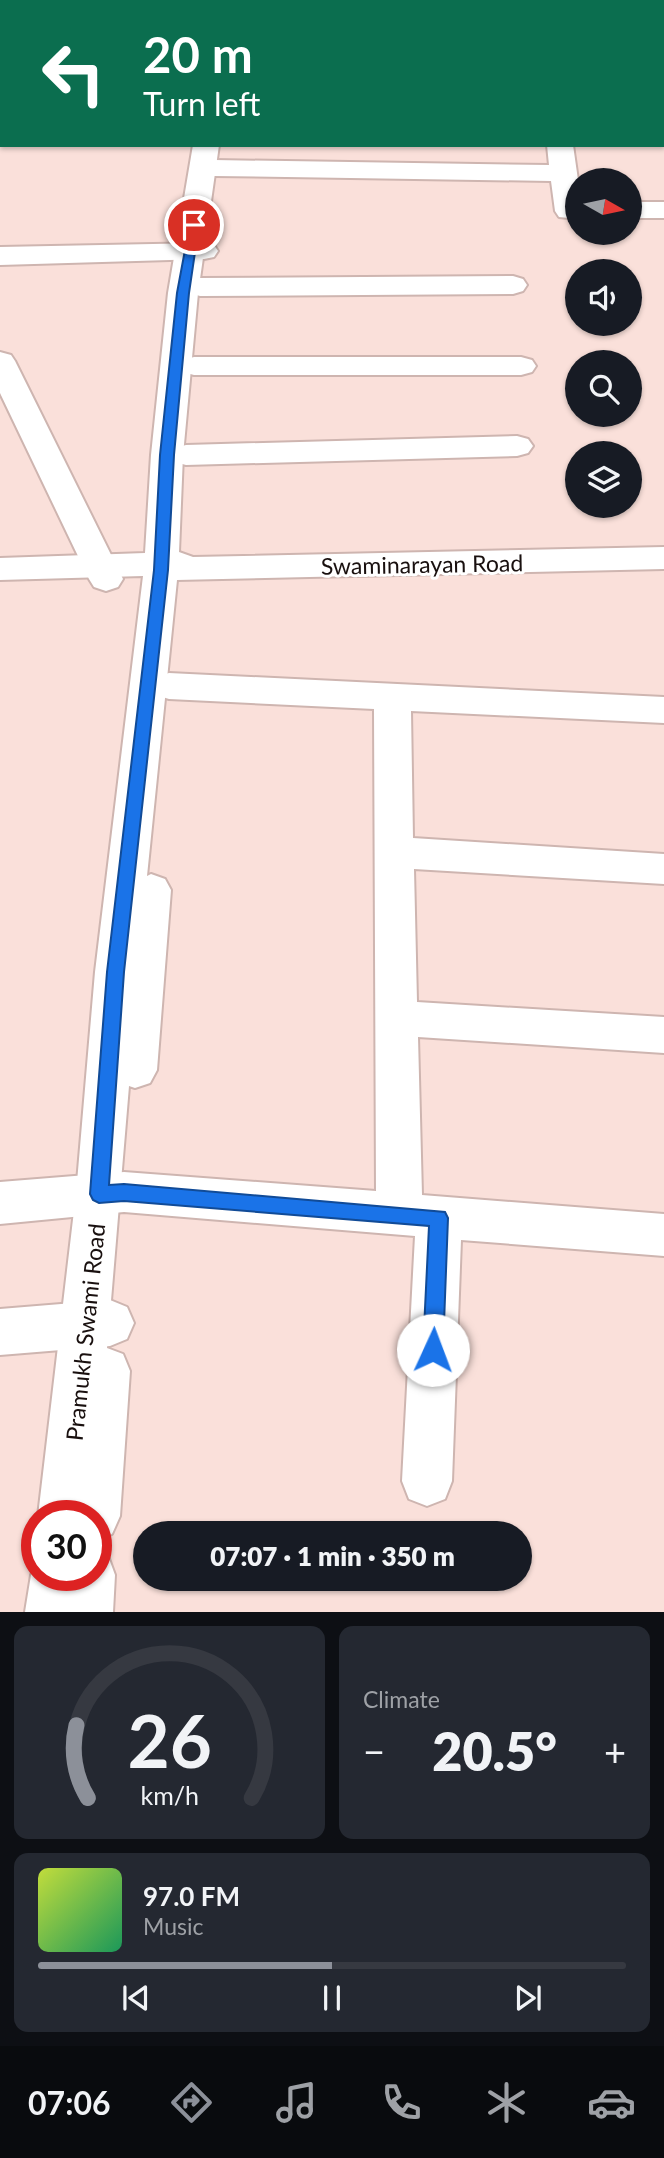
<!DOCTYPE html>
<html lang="en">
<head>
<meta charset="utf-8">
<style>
  body { margin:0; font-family:Lato,sans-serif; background:#242831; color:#f1f3f6; height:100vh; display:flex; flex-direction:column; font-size:26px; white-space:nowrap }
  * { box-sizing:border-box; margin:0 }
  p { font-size:23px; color:#9ea1a6 }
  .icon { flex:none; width:38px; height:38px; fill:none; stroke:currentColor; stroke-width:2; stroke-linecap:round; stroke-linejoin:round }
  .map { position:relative; height:1612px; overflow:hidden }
  .sheet { display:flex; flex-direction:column; gap:14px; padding:14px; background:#0d0f14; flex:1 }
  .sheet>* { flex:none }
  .banner { position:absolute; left:0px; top:0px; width:665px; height:147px; box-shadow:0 2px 5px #0004; background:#0b6e4f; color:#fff; overflow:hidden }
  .needle { width:46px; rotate:99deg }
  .fabs { position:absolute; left:565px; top:168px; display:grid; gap:14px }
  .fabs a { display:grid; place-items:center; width:77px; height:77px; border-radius:50%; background:#171b24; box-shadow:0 2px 5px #0004; font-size:35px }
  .speed { position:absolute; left:21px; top:1500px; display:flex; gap:14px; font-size:35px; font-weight:700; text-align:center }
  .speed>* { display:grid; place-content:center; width:91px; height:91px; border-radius:50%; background:#171b24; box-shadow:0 2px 5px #0004; line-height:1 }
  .speed .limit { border:10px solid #d22; background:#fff; color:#111 }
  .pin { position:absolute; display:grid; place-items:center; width:60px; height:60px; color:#fff; margin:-30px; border:4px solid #fff; border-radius:50%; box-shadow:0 2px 7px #0007 }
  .me { position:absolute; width:77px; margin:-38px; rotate:2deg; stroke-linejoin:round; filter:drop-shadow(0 0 5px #0008) }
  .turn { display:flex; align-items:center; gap:24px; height:147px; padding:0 28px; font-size:32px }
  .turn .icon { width:91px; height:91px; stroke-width:2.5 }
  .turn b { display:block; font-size:49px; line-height:60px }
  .big { font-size:52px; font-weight:800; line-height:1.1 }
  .sheet .widget { flex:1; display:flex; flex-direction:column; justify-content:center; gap:10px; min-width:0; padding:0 24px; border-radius:14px; background:#242831 }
  .sheet .dial { align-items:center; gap:0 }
  .dial svg { height:182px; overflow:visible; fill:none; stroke:#363941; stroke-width:7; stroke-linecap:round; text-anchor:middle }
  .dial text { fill:#f1f3f6; stroke:none }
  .song { display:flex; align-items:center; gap:21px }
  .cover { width:84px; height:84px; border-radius:10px; background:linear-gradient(135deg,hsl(70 70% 55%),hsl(150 70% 35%)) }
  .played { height:7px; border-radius:4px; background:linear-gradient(90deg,#8c9099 50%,#363941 50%) }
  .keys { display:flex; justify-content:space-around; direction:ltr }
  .heat { display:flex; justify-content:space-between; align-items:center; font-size:38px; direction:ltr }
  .sheet .tiles { flex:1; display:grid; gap:14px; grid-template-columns:1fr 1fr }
  .widget:last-child { grid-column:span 2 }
  .trip { position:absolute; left:133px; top:1521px; width:399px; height:70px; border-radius:35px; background:#171b24; box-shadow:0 2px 5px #0004; font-weight:800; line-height:70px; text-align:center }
  .dock { display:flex; height:112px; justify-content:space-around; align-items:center; background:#090b0e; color:#9ea1a6 }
  .dock .icon { width:49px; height:49px }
  .dock .on { color:#8c9099 }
  .dock b { font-size:32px; color:#f1f3f6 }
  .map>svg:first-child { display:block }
</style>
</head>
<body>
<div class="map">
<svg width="664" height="1612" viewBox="0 0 664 1612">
  <rect width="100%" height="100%" fill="#fae0da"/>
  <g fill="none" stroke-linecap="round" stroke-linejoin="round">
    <g stroke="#ceb5b0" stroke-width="4">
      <path id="street" d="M531,0H555V2H531Z
        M663,73H664V89H663Z
        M547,145H573L578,180V219L559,217L555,211L551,181L214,176L205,174L201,168L205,162L214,160L549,165Z
        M630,202H664V218H630Z
        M204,243L214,245L218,251L214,257L204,259L0,265V247Z
        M513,276L523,279L527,285L523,291L513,294L200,296L190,293L186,287L190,281L200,278Z
        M0,352L11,355L15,361L123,579L118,587L106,591L94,587L89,579L0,393Z
        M194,357H521L532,360L536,366L532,372L521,375H194L183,372L179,366L183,360Z
        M517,436L528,439L533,446L528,453L517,456L186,465L175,462L170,455L175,448L186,445Z
        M169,673L664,697V723L411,711L413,838L664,854V884L414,869L417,1002L664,1017V1053L418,1037L422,1195L664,1214V1256L461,1240L452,1481L445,1499L427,1506L409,1499L402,1481L415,1236L124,1212L0,1224V1182L124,1172L376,1191L374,709L169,699L156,695L151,686L156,677Z
        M110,1300L127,1307L134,1323L127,1339L110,1346L0,1355V1309Z"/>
    </g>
    <g stroke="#ceb5b0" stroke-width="4">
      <path id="secondary" d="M218,0H242V2H218Z
        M193,145H219L198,293L183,455L179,552L193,557L664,547V569L177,580L147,876L151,874L165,879L171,890L157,1070L150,1083L135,1088L129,1086L107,1348L123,1354L130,1371L120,1516L112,1534L96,1541V1516H38L76,1194L95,972L143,576L0,580V558L145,553L151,455L168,293Z
        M96,1552L108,1556L115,1575L113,1612H25L31,1575L37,1560V1575H96Z"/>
    </g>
    <use href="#street" fill="#fff" fill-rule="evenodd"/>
    <use href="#secondary" fill="#fff" fill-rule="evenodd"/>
  </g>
  <path fill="#1a73e8" stroke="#114b97" stroke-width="2" d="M190,223L199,225L189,293L174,455L168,570L124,972L109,1185L124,1184L445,1212L448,1218L443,1350L440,1357L433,1359L426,1357L423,1350L429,1226L124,1201L99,1203L93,1200L90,1194L107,972L154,570L160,455L177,293Z"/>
  <g text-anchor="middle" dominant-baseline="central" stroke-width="6" stroke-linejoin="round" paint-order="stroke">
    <g font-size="23" fill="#19100f" stroke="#fff">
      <text transform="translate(422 564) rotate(-1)">Swaminarayan Road</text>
      <text transform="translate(85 1332) rotate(-84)">Pramukh Swami Road</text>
    </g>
  </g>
</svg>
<div class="fabs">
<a><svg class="needle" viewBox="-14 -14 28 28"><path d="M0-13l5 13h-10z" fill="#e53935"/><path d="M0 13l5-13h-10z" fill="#9ea1a6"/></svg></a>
<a><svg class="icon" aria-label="sound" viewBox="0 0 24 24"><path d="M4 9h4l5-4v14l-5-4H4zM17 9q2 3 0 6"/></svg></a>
<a><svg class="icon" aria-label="search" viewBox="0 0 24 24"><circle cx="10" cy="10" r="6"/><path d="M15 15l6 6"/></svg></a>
<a><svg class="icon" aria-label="layers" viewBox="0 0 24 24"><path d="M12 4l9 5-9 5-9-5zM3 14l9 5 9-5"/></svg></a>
</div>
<div class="speed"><div class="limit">30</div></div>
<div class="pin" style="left:194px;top:225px;background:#d93025"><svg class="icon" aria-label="arrive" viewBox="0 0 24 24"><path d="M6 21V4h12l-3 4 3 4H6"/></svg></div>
<svg class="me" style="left:433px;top:1350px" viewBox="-20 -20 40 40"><circle r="19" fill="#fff"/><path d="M0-13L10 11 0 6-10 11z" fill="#1a73e8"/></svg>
<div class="trip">07:07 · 1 min · 350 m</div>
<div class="banner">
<div class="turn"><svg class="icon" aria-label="left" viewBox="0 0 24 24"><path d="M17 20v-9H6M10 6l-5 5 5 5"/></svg><div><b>20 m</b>Turn left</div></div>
</div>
</div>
<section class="sheet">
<div class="tiles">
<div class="widget dial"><svg viewBox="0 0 100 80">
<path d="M14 69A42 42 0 1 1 86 69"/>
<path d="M14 69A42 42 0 0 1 9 37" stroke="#8c9099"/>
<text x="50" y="56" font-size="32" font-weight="700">26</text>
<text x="50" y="72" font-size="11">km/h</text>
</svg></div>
<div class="widget"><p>Climate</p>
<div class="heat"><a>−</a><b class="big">20.5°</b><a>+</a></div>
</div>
<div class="widget">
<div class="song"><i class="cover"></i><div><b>97.0 FM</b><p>Music</p></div></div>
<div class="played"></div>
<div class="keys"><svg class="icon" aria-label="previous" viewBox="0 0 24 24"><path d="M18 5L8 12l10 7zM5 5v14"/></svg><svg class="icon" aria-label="pause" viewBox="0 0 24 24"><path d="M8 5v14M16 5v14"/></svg><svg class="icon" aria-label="next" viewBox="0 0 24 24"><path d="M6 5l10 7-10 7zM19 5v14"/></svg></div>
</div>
</div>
</section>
<nav class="dock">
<b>07:06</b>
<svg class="icon on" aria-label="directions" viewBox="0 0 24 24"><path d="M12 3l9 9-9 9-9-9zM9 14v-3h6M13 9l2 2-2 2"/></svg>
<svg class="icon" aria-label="music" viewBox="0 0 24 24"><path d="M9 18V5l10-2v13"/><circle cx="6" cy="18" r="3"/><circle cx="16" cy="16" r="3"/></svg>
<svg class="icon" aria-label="phone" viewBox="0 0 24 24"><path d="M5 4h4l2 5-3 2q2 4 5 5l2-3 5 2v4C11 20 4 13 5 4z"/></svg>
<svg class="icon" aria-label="climate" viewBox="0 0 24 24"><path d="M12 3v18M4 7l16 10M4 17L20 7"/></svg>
<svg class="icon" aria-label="car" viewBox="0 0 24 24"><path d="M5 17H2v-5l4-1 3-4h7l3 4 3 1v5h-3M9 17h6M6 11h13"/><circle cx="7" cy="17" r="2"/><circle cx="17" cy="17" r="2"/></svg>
</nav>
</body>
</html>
